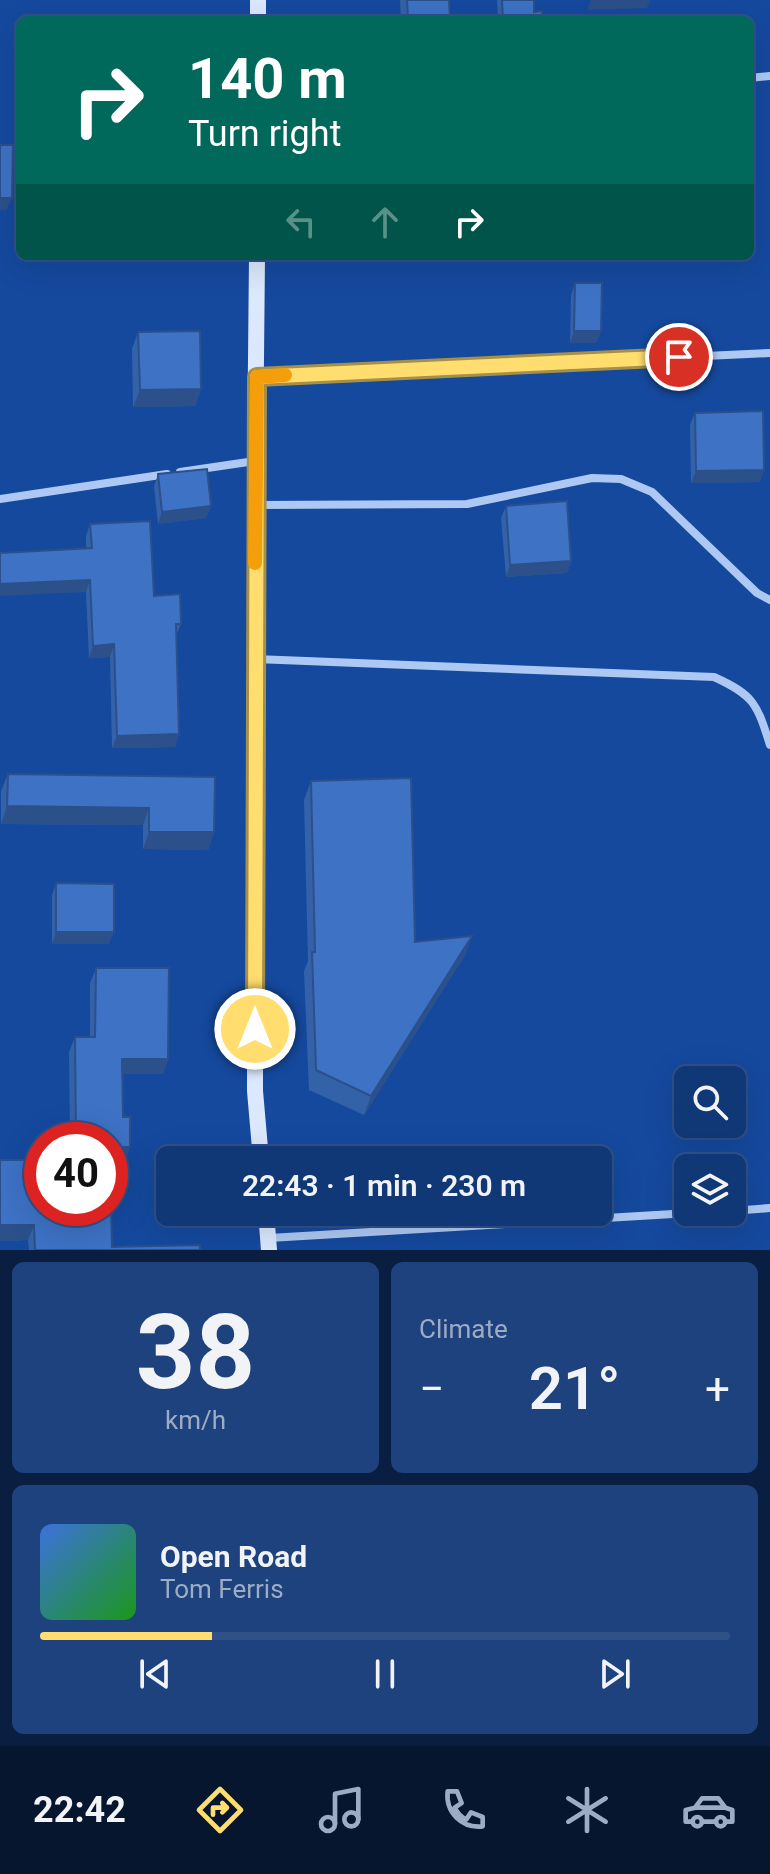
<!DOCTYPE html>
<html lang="en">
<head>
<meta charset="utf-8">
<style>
  body { margin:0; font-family:Roboto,sans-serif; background:#1e427e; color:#f1f3f6; height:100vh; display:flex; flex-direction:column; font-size:30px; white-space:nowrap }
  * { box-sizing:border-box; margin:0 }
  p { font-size:26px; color:#9cacc5 }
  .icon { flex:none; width:44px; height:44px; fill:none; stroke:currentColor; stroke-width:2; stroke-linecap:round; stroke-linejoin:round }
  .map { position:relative; height:1250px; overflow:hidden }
  .panel { display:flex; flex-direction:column; gap:12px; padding:12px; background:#091e41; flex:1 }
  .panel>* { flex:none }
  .guide { position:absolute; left:16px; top:16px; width:738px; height:244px; border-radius:12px; box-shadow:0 8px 32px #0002,0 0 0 2px #305188; background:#00695c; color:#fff; overflow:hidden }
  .controls { position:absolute; left:674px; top:1066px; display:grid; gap:16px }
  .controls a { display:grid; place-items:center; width:72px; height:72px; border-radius:12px; background:#103776; box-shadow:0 8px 32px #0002,0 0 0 2px #305188; font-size:40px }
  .speed { position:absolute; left:24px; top:1122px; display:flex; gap:16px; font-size:40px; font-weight:700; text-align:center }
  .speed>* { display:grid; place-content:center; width:104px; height:104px; border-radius:50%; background:#103776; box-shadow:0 8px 32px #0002,0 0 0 2px #305188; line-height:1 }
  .speed .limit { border:12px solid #d22; background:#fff; color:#111 }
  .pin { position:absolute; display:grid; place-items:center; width:68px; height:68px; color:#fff; margin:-34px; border:4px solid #fff; border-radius:50%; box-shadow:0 2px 8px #0007 }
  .me { position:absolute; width:88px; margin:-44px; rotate:0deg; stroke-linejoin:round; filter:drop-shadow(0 0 6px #0008) }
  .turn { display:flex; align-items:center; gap:28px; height:168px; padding:0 40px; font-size:36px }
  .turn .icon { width:104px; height:104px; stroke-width:2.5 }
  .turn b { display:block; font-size:56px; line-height:68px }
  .lanes { display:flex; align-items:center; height:76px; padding:0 40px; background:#0003; justify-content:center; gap:40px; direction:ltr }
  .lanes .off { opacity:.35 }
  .big { font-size:60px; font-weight:600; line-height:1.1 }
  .panel .tile { flex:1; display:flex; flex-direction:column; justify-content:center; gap:12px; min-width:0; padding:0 28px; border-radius:12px; background:#1e427e }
  .panel .dial { align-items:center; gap:0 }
  .dial b { font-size:104px; line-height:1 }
  .song { display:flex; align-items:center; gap:24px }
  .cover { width:96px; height:96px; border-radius:12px; background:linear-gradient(135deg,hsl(220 70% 55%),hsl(120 70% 35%)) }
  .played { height:8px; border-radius:4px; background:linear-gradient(90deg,#ffde6f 25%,#305188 25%) }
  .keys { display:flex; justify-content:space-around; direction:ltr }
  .heat { display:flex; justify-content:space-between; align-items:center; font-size:44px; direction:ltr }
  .panel .tiles { flex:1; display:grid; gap:12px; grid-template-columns:1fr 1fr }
  .tile:last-child { grid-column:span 2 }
  .trip { position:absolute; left:156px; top:1146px; width:456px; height:80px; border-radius:12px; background:#103776; box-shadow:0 8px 32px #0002,0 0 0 2px #305188; font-weight:600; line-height:80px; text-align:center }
  .tabs { display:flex; height:128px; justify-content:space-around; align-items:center; background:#06162f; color:#9cacc5 }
  .tabs .icon { width:56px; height:56px }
  .tabs .selected { color:#ffde6f }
  .tabs b { font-size:36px; color:#f1f3f6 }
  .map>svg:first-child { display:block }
</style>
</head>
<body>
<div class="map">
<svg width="770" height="1250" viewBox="0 0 770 1250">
  <rect width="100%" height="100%" fill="#15499e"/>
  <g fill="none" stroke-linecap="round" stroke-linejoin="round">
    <path stroke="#adc9f3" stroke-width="8" d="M750,78L770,76
      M257,377L770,353
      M180,472L255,461
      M0,499L167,474
      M256,505L467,504L592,478L621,479L652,492L757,593L770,600
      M255,659L714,677C754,695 757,704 770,745
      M732,1211L770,1208
      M269,1238L707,1212"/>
    <path stroke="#dce8fd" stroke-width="16" d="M258,20V0
      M257,256L255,461V1091L261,1160
      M266,1212L269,1250"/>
  </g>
  <path fill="#3462a9" d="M400,0H449L450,20H401Z
    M497,0H534V12L542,20H498Z
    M575,283L601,331L596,343H570L571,295Z
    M138,332L201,389L195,406L133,407L132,349Z
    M695,413L760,482L691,483L690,425Z
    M158,474L211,506L206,518L158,524L154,486Z
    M506,506L571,561L567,573L506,577L501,518Z
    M90,524L154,596L181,624L176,636L179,734L175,747L112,748L110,657L89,658L86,592V536Z
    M8,774L215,777L214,832L208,850L143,849V825L1,824V791Z
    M311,781L415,942L472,936L465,955L364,1115L309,1090L304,971L308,961L304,800Z
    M56,883L109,944H52V895Z
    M96,968L168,1059L163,1074H122L125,1162L110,1140H70L69,1052L75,1037H90V983Z
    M42,1208L112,1247L200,1250H29L28,1240L0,1241Z"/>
  <path fill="#2b508a" d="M591,0H650L647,8L587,10Z
    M0,198H12L7,210H0Z
    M574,331H601L596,343H570Z
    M201,389L195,406L133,407L140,390Z
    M764,470L760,482L691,483L696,471Z
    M211,506L206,518L158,524L162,512Z
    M571,561L567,573L506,577L510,565Z
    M90,580L86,592L0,596V584Z
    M114,644L110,657L89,658L93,646Z
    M179,734L175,747L112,748L117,736Z
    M7,806L149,808L143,825L1,824Z
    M149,832H214L208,850L143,849Z
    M56,932H114L109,944H52Z
    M472,936L465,955L364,1115L371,1096Z
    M122,1059H168L163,1074H116Z
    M110,1147H130L125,1162L110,1163Z
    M0,1225H34L28,1240L0,1241Z"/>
  <path fill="#3d72c5" stroke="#2b508a" stroke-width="2" d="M407,0H449L450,20H408Z
    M502,0H534V12L542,11V20H503Z
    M0,145H13L12,198H0Z
    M575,283H602L601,331H574Z
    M200,331L201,389L140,390L138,332Z
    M763,411L764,470L696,471L695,413Z
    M207,469L211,506L162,512L158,474Z
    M567,501L571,561L510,565L506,506Z
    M150,521L154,596L180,594L181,624H176L179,734L117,736L114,644L93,646L90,580L0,584V553L92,548L90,524Z
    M8,774L215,777L214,832H149V808L7,806Z
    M411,778L415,942L472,936L371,1096L316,1070L312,952H315L311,781Z
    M56,883L114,884V932H56Z
    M96,968H169L168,1059H122L123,1117H130V1147H110V1140H76L75,1037H95Z
    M0,1160H42V1208H110V1201H111L112,1247L200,1245V1250H35L34,1225H0Z"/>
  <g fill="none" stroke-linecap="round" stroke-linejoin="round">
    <g stroke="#a69048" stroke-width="20">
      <path id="route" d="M255,1029L257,377L679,357"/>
    </g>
    <use href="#route" stroke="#ffde6f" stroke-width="14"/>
    <path stroke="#f59e0b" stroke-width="14" d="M255,563L257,377L285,375"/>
  </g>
</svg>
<div class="controls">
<a><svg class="icon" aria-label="search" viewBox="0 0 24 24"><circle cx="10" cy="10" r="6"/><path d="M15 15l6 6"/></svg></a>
<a><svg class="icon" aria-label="layers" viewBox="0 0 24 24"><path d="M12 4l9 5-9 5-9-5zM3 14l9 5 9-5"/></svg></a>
</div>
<div class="speed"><div class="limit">40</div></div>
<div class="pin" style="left:679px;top:357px;background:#d93025"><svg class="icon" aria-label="arrive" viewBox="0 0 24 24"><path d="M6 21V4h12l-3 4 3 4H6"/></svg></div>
<svg class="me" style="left:255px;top:1029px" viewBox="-20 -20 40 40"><circle r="17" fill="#ffde6f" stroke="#fff" stroke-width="3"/><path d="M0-11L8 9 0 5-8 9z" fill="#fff"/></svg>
<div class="trip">22:43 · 1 min · 230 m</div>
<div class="guide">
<div class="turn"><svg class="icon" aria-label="right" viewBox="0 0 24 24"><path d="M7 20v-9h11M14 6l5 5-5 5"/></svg><div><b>140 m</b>Turn right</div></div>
<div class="lanes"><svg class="icon off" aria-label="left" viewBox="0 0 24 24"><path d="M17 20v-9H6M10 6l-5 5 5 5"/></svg><svg class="icon off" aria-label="ahead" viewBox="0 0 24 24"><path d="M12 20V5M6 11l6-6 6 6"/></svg><svg class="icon" aria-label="right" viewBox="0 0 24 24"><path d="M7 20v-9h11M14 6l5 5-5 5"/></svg></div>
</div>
</div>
<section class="panel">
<div class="tiles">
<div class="tile dial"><b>38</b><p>km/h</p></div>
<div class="tile"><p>Climate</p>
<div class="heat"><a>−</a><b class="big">21°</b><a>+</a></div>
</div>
<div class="tile">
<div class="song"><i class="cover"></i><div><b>Open Road</b><p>Tom Ferris</p></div></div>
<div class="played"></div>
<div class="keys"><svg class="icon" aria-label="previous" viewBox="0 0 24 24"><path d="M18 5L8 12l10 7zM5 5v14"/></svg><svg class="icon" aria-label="pause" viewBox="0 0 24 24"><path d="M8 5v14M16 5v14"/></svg><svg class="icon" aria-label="next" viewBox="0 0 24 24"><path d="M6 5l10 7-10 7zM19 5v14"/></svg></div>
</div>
</div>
</section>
<nav class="tabs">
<b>22:42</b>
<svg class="icon selected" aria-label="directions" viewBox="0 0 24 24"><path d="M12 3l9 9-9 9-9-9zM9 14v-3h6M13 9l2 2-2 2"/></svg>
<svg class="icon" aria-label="music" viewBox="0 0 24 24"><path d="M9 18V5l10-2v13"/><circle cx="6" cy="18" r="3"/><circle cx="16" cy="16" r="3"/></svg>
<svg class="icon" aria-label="phone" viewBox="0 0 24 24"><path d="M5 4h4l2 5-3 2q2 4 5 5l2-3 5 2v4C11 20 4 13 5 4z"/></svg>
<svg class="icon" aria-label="climate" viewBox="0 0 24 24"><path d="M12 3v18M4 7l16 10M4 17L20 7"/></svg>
<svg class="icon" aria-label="car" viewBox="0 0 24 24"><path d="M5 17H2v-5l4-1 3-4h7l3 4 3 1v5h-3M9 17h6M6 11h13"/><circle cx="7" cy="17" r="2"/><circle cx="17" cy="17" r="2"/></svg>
</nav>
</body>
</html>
